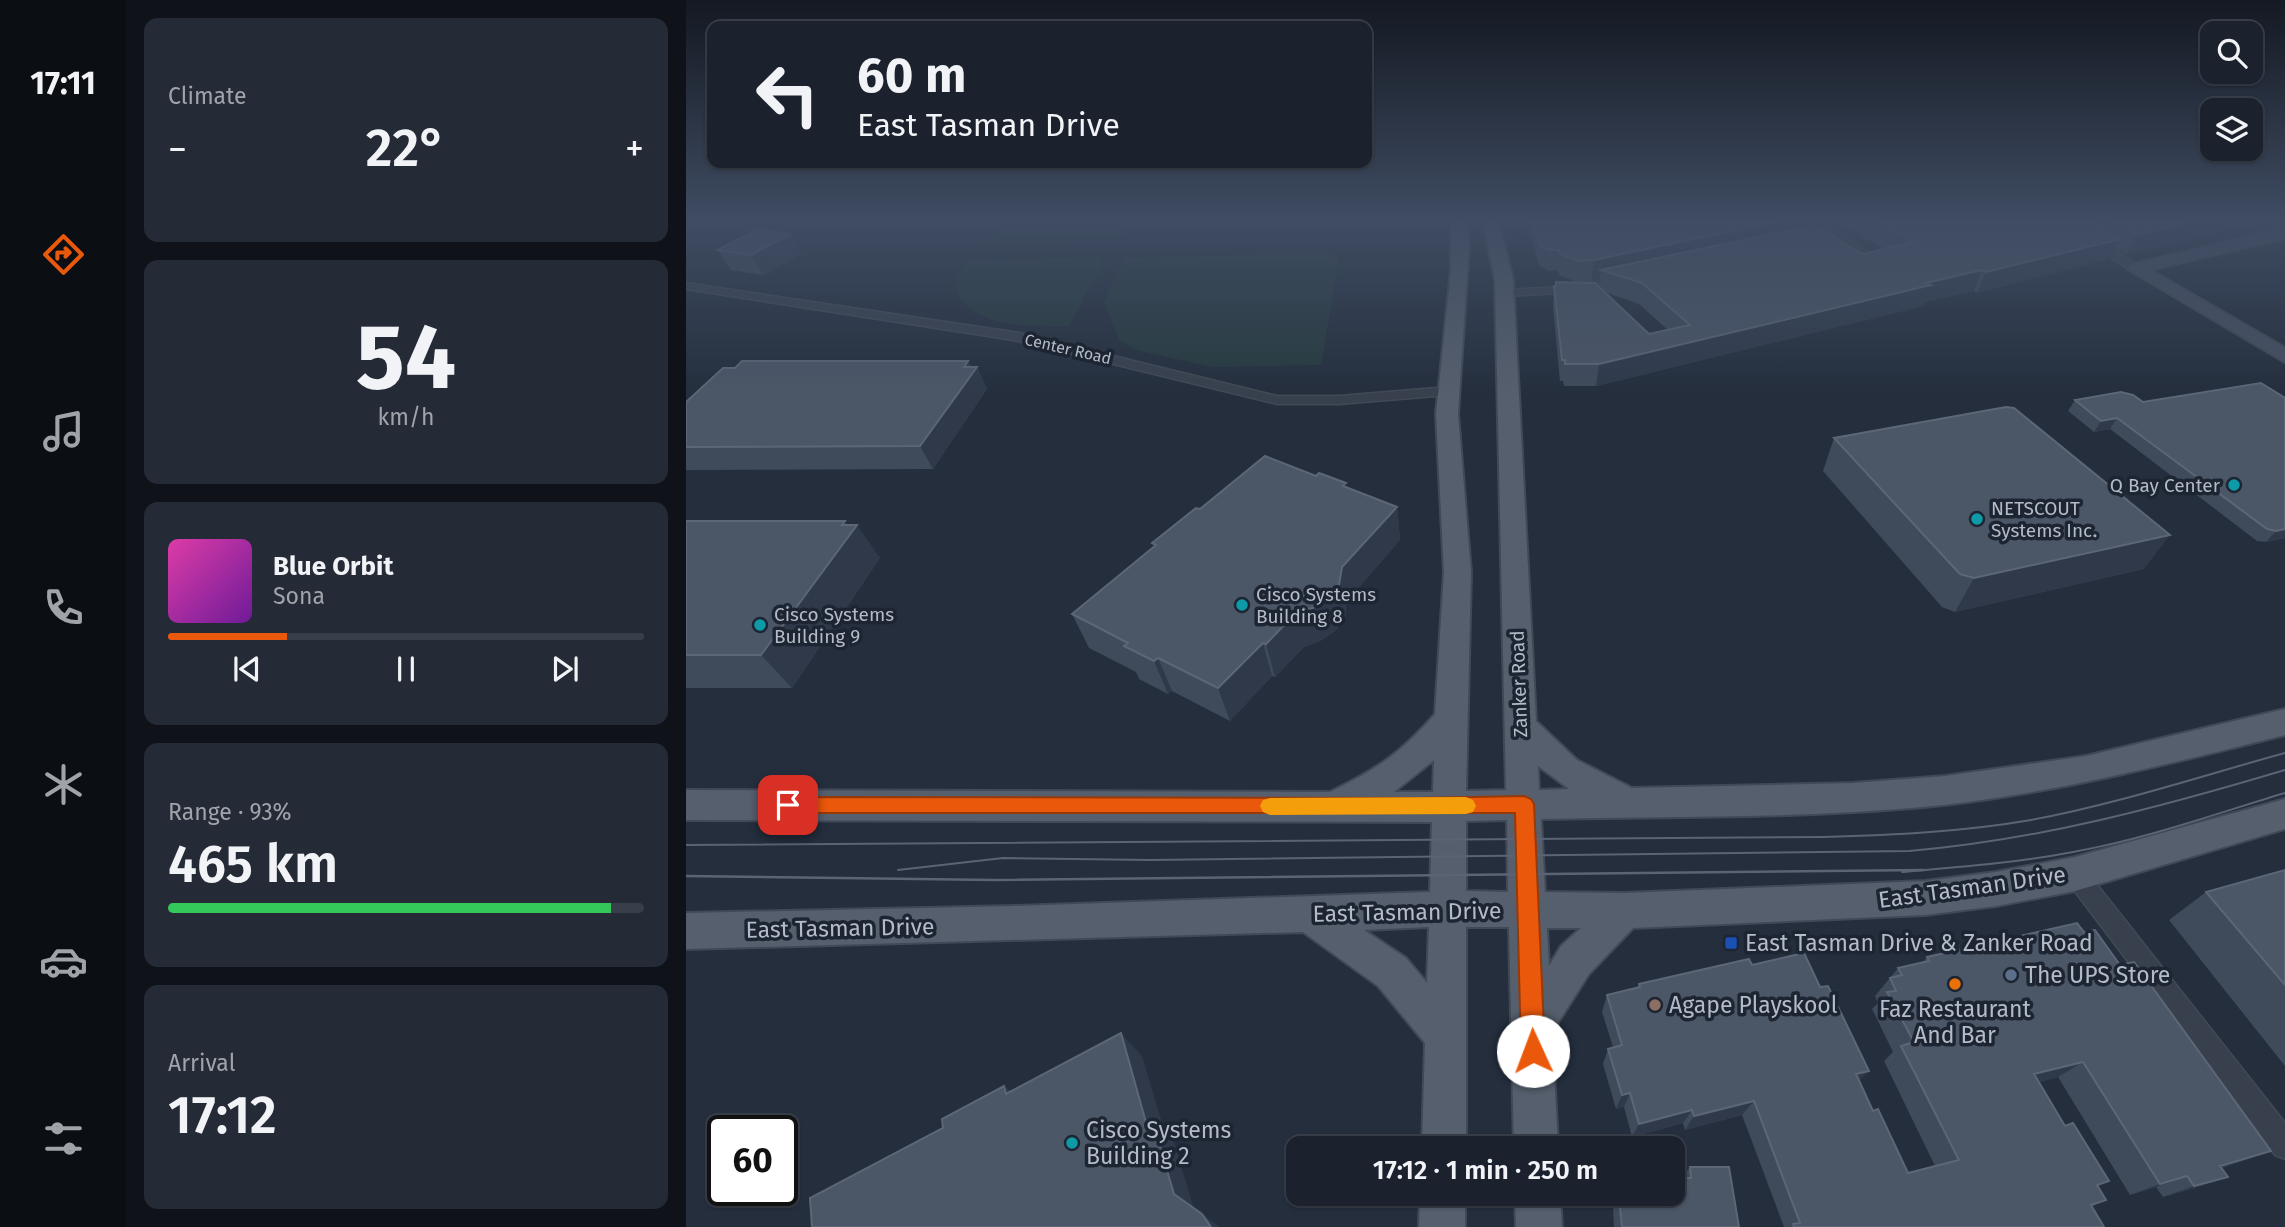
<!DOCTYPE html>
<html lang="en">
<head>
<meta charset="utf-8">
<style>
  body { margin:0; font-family:"Fira Sans",sans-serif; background:#242a36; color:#f1f3f6; height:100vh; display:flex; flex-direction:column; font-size:26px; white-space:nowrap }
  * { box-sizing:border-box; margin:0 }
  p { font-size:23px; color:#a0a4aa }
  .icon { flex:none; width:38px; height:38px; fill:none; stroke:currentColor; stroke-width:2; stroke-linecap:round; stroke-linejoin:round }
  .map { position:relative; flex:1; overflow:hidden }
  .side { display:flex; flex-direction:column; gap:18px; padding:18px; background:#0f1319; width:560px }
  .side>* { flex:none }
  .guide { position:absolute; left:21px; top:21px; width:665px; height:147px; border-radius:14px; box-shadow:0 2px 5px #0004,0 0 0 2px #393f4a; background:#1b222e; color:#f1f3f6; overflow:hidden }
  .fabs { position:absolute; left:1514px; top:21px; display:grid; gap:14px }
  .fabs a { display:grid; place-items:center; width:63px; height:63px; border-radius:14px; background:#1b222e; box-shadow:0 2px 5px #0004,0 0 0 2px #393f4a; font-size:35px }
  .speed { position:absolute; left:21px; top:1115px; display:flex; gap:14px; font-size:35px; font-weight:700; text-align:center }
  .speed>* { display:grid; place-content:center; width:91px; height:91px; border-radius:50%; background:#1b222e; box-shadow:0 2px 5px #0004,0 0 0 2px #393f4a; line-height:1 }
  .speed .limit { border:4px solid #111; border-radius:10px; background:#fff; color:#111 }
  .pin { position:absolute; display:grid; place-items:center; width:60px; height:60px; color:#fff; margin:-30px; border-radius:14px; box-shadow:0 4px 10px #0006 }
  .me { position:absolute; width:77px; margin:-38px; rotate:358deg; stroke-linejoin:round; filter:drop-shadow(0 0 5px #0008) }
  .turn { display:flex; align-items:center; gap:24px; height:147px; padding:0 35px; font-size:32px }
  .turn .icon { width:91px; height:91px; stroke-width:2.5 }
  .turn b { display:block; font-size:49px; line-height:60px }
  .big { font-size:52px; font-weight:600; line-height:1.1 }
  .side .tile { flex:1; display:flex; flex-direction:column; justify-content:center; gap:10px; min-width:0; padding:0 24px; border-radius:14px; background:#242a36 }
  .side .dial { align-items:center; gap:0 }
  .dial b { font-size:91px; line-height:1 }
  .song { display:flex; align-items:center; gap:21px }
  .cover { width:84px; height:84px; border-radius:10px; background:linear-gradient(135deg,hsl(320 70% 55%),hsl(280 70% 35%)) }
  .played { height:7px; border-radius:4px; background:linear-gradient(90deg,#ea580c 25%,#393f4a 25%) }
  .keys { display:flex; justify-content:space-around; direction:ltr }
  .heat { display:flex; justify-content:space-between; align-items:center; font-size:38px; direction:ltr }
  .charge { height:10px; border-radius:5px; background:linear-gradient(90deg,#34c759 93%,#393f4a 0) }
  .trip { position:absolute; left:600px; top:1136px; width:399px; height:70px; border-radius:14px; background:#1b222e; box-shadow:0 2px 5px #0004,0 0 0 2px #393f4a; font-weight:600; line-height:70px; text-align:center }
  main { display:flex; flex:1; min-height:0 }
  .dock { display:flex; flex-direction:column; width:126px; justify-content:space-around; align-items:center; background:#0b0e12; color:#a0a4aa }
  .dock .icon { width:49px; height:49px }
  .dock .on { color:#ea580c }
  .dock b { font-size:32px; color:#f1f3f6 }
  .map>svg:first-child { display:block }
</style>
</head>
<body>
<main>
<nav class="dock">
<b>17:11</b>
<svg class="icon on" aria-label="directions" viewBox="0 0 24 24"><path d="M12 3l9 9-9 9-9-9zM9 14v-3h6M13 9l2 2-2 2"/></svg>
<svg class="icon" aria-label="music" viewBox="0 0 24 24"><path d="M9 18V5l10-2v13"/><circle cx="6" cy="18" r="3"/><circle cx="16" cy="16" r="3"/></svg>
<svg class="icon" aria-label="phone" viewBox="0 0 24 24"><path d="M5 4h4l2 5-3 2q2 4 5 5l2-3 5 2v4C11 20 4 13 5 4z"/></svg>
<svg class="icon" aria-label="climate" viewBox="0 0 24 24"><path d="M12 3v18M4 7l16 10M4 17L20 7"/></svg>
<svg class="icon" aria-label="car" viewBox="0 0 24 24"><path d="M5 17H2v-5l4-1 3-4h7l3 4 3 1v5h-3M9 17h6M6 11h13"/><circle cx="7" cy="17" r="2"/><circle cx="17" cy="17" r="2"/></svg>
<svg class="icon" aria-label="filters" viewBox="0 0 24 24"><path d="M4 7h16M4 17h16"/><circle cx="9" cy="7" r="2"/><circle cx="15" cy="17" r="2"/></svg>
</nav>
<section class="side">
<div class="tile"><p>Climate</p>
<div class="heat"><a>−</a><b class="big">22°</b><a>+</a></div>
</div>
<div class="tile dial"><b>54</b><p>km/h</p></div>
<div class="tile">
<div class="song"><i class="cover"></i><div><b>Blue Orbit</b><p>Sona</p></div></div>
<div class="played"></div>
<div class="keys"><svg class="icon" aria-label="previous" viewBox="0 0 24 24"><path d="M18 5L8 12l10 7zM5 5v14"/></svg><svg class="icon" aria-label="pause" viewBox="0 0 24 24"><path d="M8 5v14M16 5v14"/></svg><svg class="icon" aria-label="next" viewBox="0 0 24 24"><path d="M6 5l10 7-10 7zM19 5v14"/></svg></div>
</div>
<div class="tile"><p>Range · 93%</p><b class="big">465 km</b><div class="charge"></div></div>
<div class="tile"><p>Arrival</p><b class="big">17:12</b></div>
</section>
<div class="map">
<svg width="1599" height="1227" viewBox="0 0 1599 1227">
  <rect width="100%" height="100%" fill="#242e3d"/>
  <path fill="#263a3e" d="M319,222H441L432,239L303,242Z
    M641,253L653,258L635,365L526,367L450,350L433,340L418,302L438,258Z
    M411,257L418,262L383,326C346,325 286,331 270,289L271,278L282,260Z"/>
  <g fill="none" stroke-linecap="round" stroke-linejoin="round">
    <g stroke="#414956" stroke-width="3">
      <path id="street" d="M1123,222H1135L1185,254L1176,256Z
        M1389,222H1399L1411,239L1454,267V271H1446L1403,243Z
        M935,275L939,276V280L878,293L818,296L812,293L818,290L878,287Z
        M0,283L333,333L591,396H653L762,387L769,391L762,395L653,404H591L333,341L0,289Z
        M1389,864L1397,867L1599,1123V1159L1589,1155L1381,881L1378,874L1381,867Z"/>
    </g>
    <g stroke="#414956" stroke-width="4">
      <path id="secondary" d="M1599,228V238L1464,270L1599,348V362L1442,269L1444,265Z"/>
    </g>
    <g stroke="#414956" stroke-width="4">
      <path id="primary" d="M765,222H781L783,246L772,414L785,572L780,791L820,790L809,280L797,222H813L827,280L850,721L891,760L946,788L1167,783L1259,776L1400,756L1599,709V735C1486,763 1373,792 1257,805C1124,819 989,816 855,819L859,892L939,893L1239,881L1310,872L1389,857L1599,799V829L1389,891L1310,906L1239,915L947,928L903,974L866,1032L872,1148H828L823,927H780V1148H736L739,1043L692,986L617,932L0,949V913L328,906L744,892L746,822L0,820V790L644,792C691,769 714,754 749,714L758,572L750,414L765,270ZM748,760L747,792H708ZM852,766L883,789L853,790ZM821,820L822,892L780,891V821ZM743,927L741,983L720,958L678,930ZM861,928H895L875,946L863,966Z
        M734,1194H779V1227H733Z
        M829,1194H874L876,1227H830Z"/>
    </g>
    <use href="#street" fill="#38404d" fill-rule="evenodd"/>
    <use href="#secondary" fill="#464f60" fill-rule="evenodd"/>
    <use href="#primary" fill="#565f6d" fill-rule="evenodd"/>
    <path stroke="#5a6474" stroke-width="2" d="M0,845L1137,837C1206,835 1276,832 1345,820C1431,804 1515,776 1599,753
      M212,870L317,858L464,860L1223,851C1353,840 1475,807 1599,770
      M1216,872C1273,867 1330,863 1387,852C1459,839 1529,814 1599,793"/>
    <path stroke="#5a6474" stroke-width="2.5" d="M0,876L308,880L1237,870"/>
  </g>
  <path fill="#3f4a5b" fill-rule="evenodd" d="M842,222H1114L1112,228L1176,254L1198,249L1152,222H1570L1440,255L1429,248L1423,259L1291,293L1288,291L1238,302L1237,306L910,386H878L877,381H874L867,307L868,286H870V282L913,287L914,279L891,282L873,275L871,270L863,271L853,265ZM919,292L953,304L982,330L963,334Z
    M104,234L116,254L78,275L45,270L32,250Z
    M286,367H291L301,389L247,469L0,470V402Z
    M1599,398V538L1580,542L1571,541L1424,429L1408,432L1382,411L1389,400L1457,402Z
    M1148,438L1458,569L1269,612L1256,607L1137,471Z
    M661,488L711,507L714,540L661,601L659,618L649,631L634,641L618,647L589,677L586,676L544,721L486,691L482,694L453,679L450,672L403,648L386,614L468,547L466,543L514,509Z
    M0,521L162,525L194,558L106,688H0Z
    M1599,870V1066L1483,920L1520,892Z
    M1398,932L1434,965L1585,1151L1536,1168L1509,1188L1477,1197L1470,1187L1444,1195L1372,1077L1353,1082L1379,1126L1423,1181L1412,1186L1420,1200L1406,1206L1418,1227H1098L1056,1115L999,1130L997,1123L946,1137L938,1107L930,1109L917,1064L922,1049L927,1047L916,1012L921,995L951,988L953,984L1066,965L1134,987L1183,1071L1173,1080L1187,1111L1222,1173L1249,1166L1198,1061L1207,1052L1186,1009L1192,1003L1189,996L1212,968L1237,962L1241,957Z
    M1004,1167L1053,1227H928L927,1209L933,1198H936V1194H987L995,1178Z"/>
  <path fill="#2f394a" d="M1089,222H1114L1110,236L915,270L914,279L906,280L908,260Z
    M1503,222H1570L1440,255L1451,235Z
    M104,234L116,254L78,275L65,255Z
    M1434,239L1423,259L1291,293L1300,272Z
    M1296,270L1288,291L1238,302L1237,306L910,386L913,364L1240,283Z
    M282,361L288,371L291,367L301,389L247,469L234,446L278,367Z
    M1431,418L1424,429L1408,432L1415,421Z
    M711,507L714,540L661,601L659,618L649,631L634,641L618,647L589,677L580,644L656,567Z
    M159,521L166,531L171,525L194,558L106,688L75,655Z
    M1599,529V538L1580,542L1590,531Z
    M1484,535L1458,569L1269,612L1288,578Z
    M577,643L586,676L544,721L532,688Z
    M472,658L486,691L482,694L468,661Z
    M435,1033L456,1056L479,1133L488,1142L508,1209L488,1194L461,1126Z
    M1397,1062L1372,1077L1326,1088L1348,1074Z
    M1183,1071L1167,1086L1170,1074Z
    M318,1086L347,1106L320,1094Z
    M944,1093L938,1107L930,1109L936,1095Z
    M1068,1101L1056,1115L999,1130L1008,1116Z
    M1006,1110L997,1123L946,1137L953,1124Z
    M1585,1151L1551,1163L1502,1177L1534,1166Z
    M1501,1176L1470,1187L1444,1195L1474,1184Z
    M1542,1177L1509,1188L1477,1197L1508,1186Z
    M516,1214L534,1227H525Z"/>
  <path fill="#4b5667" stroke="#5c6676" stroke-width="2" d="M848,222H1089L908,260L892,261L874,254L872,250H864L854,245Z
    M1193,222H1409L1411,225L1434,239L1300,272L1296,270L1240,283L1245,285L913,364H879V360H876L868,286H870V282L909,283L963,334L1004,325L956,283L915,270L1128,225L1176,254L1228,242Z
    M1431,222H1503L1451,235Z
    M72,229L104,234L65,255L32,250Z
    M56,361H282L278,367H291L234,446L0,447V402L37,368H49Z
    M1575,383L1599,398V529L1590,531L1581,529L1431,418L1415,421L1389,400L1435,392L1447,395L1457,402Z
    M1320,407L1328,408L1484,535L1288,578L1274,574L1148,438Z
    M579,456L630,476L633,473L660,483L657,486L711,507L656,567L653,585L643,598L627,608L610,613L580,644L577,643L532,688L472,658L468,661L438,646L442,643L386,614L470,545L466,543L510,508L514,509Z
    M0,521H159L156,525H171L75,655H0Z
    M1599,870V985L1520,892Z
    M1391,923L1398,932L1409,930L1434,965L1448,962L1585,1151L1534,1166L1542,1177L1508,1186L1501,1176L1474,1184L1397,1062L1348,1074L1379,1126L1387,1123L1423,1181L1411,1185L1420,1200L1405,1205L1418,1227H1108L1107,1224L1114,1223L1068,1101L1008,1116L1006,1110L953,1124L944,1093L936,1095L922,1049L936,1045L921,995L954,987L953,984L1063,959L1066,965L1118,953L1134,987L1142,986L1183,1071L1170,1074L1187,1111L1192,1109L1222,1173L1273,1160L1215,1046L1228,1042L1201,992L1210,991L1204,978L1216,975L1212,968L1243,961L1241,957Z
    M435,1033L461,1126L467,1123L488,1194L516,1214L525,1227H126L124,1198L257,1128L256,1119L318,1086L320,1094Z
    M1004,1167H1043L1053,1227H936L933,1198H944L943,1194H987V1178H1005Z"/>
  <linearGradient id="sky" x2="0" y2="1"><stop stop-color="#141922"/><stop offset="0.56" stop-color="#3f4c62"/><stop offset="1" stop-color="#3f4c62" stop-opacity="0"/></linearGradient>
  <rect width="1599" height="394" fill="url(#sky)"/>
  <path fill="#ea580c" stroke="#983908" stroke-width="2" d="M838,796L845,799L848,804L859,1051L855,1060L847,1063L839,1060L835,1051L829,813H102L95,811L93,805L95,799L102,797L733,798Z"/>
  <path fill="#f59e0b" d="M780,797L787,800L790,806L787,812L780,814L584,815L577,812L574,806L577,800L584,798Z"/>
  <g fill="#0f9aa8" stroke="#1d2532" stroke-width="2.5">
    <circle cx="1548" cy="485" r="7"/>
    <circle cx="1291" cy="519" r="7"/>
    <circle cx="556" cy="605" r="7"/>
    <circle cx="74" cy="625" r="7"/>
    <circle cx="386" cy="1143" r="7"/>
  </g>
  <rect fill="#1a4fb4" stroke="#1d2532" stroke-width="2.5" x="1038" y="936" width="14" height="14" rx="3.5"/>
  <circle fill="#5c6f8a" stroke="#1d2532" stroke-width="2.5" cx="1325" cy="975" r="7"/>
  <circle fill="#e8710a" stroke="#1d2532" stroke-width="2.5" cx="1269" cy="984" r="7"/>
  <circle fill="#8d6e63" stroke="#1d2532" stroke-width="2.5" cx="969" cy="1005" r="7"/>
  <g text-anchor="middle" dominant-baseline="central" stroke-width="7" stroke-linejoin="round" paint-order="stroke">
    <g font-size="16" fill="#b4bbc8" stroke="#1d2532">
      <text transform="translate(382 349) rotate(13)">Center Road</text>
    </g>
    <g font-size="19" fill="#b4bbc8" stroke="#1d2532" text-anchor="start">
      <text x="1534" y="485" text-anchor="end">Q Bay Center</text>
      <text x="1305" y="508">NETSCOUT<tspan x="1305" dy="22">Systems Inc.</tspan></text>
      <text x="570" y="594">Cisco Systems<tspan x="570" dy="22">Building 8</tspan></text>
      <text x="88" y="614">Cisco Systems<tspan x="88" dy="22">Building 9</tspan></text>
    </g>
    <g font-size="19" fill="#b4bbc8" stroke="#1d2532">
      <text transform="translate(833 684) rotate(-92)">Zanker Road</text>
    </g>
    <g font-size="23" fill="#b4bbc8" stroke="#1d2532">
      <text transform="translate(1286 887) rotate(-8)">East Tasman Drive</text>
      <text transform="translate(721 912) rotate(-1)">East Tasman Drive</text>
      <text transform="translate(154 928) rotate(-1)">East Tasman Drive</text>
    </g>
    <g font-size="23" fill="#b4bbc8" stroke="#1d2532" text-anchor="start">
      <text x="1059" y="943">East Tasman Drive &amp; Zanker Road</text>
      <text x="1339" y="975">The UPS Store</text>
      <text x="983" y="1005">Agape Playskool</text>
      <text x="1269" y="1009" text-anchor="middle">Faz Restaurant<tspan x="1269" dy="26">And Bar</tspan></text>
      <text x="400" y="1130">Cisco Systems<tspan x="400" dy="26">Building 2</tspan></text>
    </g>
  </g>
</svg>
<div class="fabs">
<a><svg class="icon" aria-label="search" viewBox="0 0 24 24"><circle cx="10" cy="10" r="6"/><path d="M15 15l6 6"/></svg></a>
<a><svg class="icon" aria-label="layers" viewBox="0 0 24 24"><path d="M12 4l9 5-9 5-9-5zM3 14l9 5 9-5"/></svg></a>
</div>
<div class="speed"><div class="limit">60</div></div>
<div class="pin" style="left:102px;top:805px;background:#d93025"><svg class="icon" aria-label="arrive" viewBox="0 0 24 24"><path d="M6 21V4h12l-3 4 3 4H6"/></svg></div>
<svg class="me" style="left:847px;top:1051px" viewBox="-20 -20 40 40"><circle r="19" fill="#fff"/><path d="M0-13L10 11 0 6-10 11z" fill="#ea580c"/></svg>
<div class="trip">17:12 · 1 min · 250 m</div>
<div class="guide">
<div class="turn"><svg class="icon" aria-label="left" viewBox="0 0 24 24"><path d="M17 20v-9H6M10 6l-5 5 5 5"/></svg><div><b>60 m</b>East Tasman Drive</div></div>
</div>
</div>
</main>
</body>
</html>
